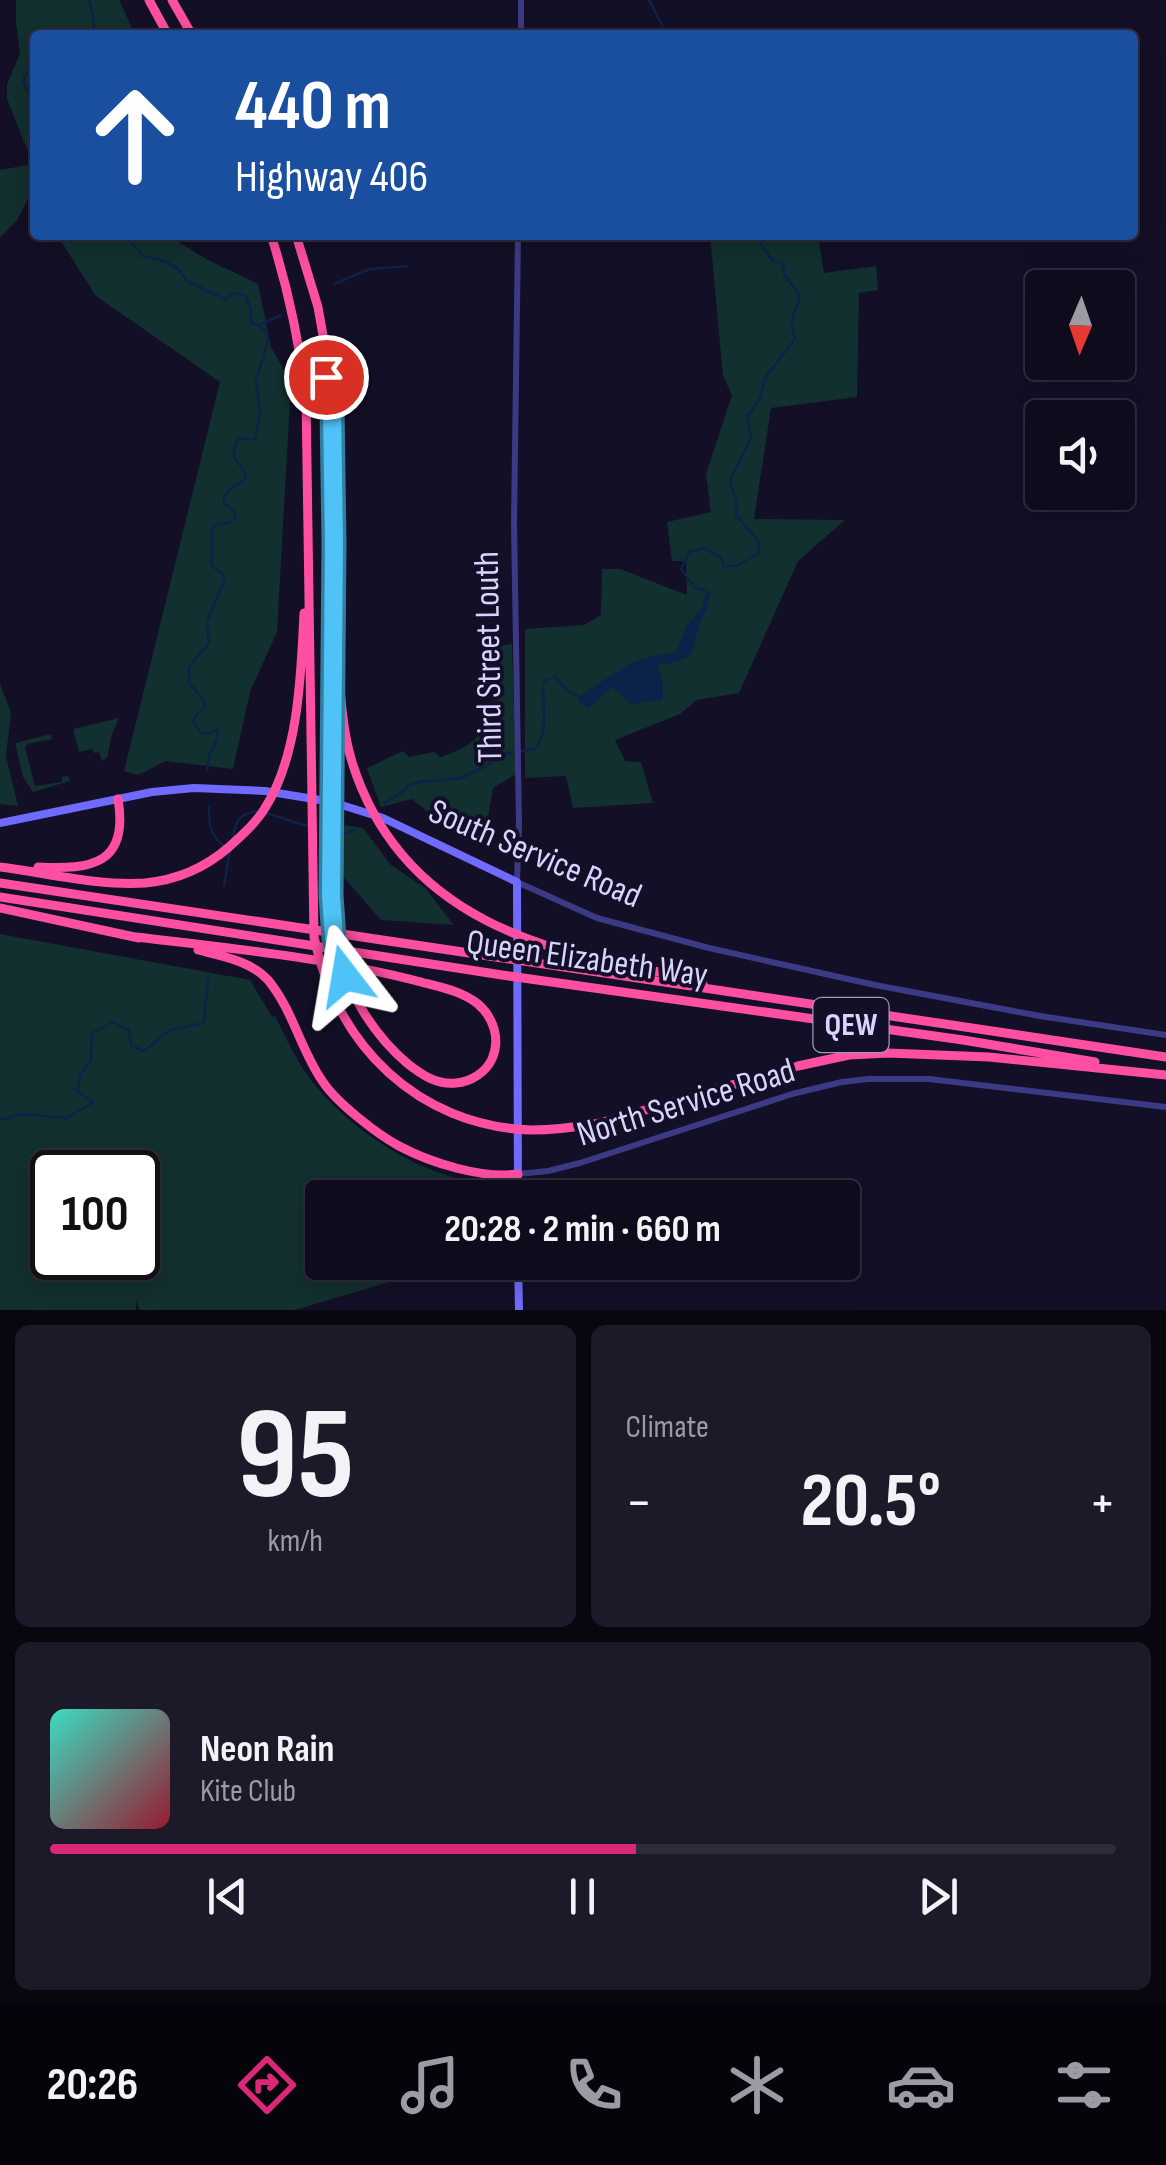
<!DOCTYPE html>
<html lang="en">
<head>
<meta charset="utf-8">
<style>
  body { margin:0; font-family:"Sofia Sans Condensed",sans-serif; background:#1c1929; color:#f1f3f6; height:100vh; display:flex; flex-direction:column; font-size:38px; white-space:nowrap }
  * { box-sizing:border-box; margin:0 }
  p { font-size:32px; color:#9b9ba3 }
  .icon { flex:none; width:55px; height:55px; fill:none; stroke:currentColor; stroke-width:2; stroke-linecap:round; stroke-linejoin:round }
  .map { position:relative; height:1310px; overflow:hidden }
  .sheet { display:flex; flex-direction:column; gap:15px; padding:15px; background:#08060f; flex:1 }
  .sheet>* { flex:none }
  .guide { position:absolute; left:30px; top:30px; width:1108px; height:210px; border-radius:10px; box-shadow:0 5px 25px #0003,0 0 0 2px #2e2b3b; background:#1a4fa0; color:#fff; overflow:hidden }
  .needle { width:65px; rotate:182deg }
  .fabs { position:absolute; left:1025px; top:270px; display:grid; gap:20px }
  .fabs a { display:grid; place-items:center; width:110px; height:110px; border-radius:10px; background:#0e0b1c; box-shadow:0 5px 25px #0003,0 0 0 2px #2e2b3b; font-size:50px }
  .speed { position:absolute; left:30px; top:1150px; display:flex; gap:20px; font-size:50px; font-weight:700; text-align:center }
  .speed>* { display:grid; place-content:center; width:130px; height:130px; border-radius:50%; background:#0e0b1c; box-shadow:0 5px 25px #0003,0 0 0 2px #2e2b3b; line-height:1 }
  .speed .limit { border:5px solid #111; border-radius:15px; background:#fff; color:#111 }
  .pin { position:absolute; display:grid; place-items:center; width:85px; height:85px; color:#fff; margin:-42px; border:5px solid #fff; border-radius:50%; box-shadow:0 2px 10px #0007 }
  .me { position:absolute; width:110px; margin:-55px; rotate:346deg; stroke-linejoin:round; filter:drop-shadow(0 0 8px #0008) }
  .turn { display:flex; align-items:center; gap:35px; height:210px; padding:0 40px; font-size:45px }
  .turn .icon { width:130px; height:130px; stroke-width:2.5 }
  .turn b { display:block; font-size:70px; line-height:85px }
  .big { font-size:75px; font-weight:700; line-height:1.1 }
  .sheet .widget { flex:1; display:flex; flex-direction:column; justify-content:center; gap:15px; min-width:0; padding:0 35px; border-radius:15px; background:#1c1929 }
  .sheet .dial { align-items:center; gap:0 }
  .dial b { font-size:130px; line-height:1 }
  .song { display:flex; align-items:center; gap:30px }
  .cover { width:120px; height:120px; border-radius:15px; background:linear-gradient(135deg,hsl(170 70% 55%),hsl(350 70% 35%)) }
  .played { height:10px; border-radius:5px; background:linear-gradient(90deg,#db2777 55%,#2e2b3b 55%) }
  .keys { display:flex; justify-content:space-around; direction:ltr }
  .heat { display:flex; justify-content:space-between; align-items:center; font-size:55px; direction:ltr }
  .sheet .tiles { flex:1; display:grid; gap:15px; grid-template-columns:1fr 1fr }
  .widget:last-child { grid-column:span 2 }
  .trip { position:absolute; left:305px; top:1180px; width:555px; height:100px; border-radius:10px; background:#0e0b1c; box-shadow:0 5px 25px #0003,0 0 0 2px #2e2b3b; font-weight:700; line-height:100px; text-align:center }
  .dock { display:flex; height:160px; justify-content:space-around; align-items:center; background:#06040b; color:#9b9ba3 }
  .dock .icon { width:70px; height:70px }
  .dock .on { color:#db2777 }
  .dock b { font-size:45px; color:#f1f3f6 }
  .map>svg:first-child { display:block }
</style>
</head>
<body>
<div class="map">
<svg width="1166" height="1310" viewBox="0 0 1166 1310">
  <rect width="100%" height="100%" fill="#130f26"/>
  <path fill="#12302f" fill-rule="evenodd" d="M16,0H119L133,30L130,35H35V185L17,220L0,237V170L33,164L7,99V84L20,54L16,23Z
    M57,235H167L208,260L258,284L271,347L291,382L277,632L250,692L233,769L166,761L138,775L124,771L220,382L96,296Z
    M710,235H818L824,273L876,266L878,290L859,293L857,397L771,408L754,519L845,520L798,561L739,693L697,700L680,714L615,740L625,761L641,762L653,803L573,808L566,776L525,778V629L584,625L601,615L602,569H620L687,595L686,561H672L667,522L711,512L706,474L732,395L723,376Z
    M512,644L516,774L493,788L487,824L446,826L412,799L381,807L367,768L403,751L409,757L434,752L441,757C454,752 466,748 476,738C495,717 497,673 499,646Z
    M0,684L11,712L6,756L18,806L0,804Z
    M119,718L112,734L107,758L102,761L99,752L94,753L92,749L79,752L73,729Z
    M51,734L52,739L28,744L25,747L35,786L62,782V777L68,776L70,781L33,792L23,777L15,743Z
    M343,825L363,828L391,865L425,888L454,925L381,920L341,874Z
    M0,934L250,980L272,1017L275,1016C283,1032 291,1049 300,1064C330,1113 392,1158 446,1175C465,1182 486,1184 506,1188L507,1197L322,1198V1262L453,1263L295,1310H140L136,1301V1310H0ZM52,1172H138V1258H52Z"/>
  <path fill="#0c2248" d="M707,590L710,591C709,612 702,614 698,630C695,639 695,646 691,655L676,662L658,665L663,684V700L631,704L613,687L588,708L580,704L579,697C609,677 639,652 676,653L687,625L702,608Z"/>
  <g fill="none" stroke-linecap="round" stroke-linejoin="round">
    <path stroke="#0c2248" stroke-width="2.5" d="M89,0L94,20L93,35
      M649,0L667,35
      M35,66L28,71L23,81L35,108
      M126,235L143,256L167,262L178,269L187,281L225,299L234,293L245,295L251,310V322L267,331L268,340L256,381L260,413L255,439H237C228,466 242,458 246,478C237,486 222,490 224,503L235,513V517L231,522L214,525L212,529V566L223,574L224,580L207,622L209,643L189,667V683L204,700L205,708L197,714L193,722L201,733L209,734L217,730L218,738L210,753L207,770
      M334,284L370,269L408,266
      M260,325L281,315
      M705,590L694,587L681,569L689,552L704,548L721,558L724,566H736L758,554L759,542L736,515L737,506L730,481L751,437L747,417L760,399L765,378L795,339L791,323L800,296L784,274L783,263L773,261L760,243L759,235
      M384,803L397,796L410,785L420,782L461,778L492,763L501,754L536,749C548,732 543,707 543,686L544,681L555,677L568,691L582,698
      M209,807C209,822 209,835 223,845
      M264,813C280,816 293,823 309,826
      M336,832L346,834L354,830
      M233,839C235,821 238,814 257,811
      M224,886L230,849
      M0,1120L21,1114L67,1118L93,1102L77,1091L81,1074L91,1060L92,1033L113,1022L129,1030L131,1045L144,1051L170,1030L204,1023L208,979"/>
    <path stroke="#3d3a85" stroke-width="6" d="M521,35V0
      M518,235L514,523L519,824L517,882L597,918L709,948L875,985L1040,1016L1166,1035
      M518,1174L548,1171L580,1163L792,1094L842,1082L868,1079H929L1166,1107"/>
    <path stroke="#6f6bff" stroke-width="8" d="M0,823L152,792L194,788L265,791L332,802L383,818L517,882L518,1198
      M518,1262L519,1310"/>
    <path stroke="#ff4fa3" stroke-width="9" d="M149,0L168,35
      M172,0L192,35
      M271,235C288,288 299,341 306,396L314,937C336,1045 418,1126 531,1130C555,1130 577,1127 600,1123L798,1066L849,1055L888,1053L989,1057L1166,1075
      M338,649C340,687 341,726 352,762C401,919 546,955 690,977L703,984
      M0,867C47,873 98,886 145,883C177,880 206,867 229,847C242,835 256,823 265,808C299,755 301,673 304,613
      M38,867C92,870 129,864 118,799
      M0,883L1166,1057
      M0,897L502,975L963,1040L1095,1062
      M0,908L139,938
      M136,937C230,948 329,958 421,982C440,987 462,991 478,1004C493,1017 501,1039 492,1059C486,1072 471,1082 456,1083C437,1085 422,1075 408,1064C371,1033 346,989 335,942C332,927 332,911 331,896L334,576L332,409L326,377L325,347L318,307L296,235
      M198,950C222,956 251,961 268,980C293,1010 301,1051 323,1082C337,1103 377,1134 399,1146C431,1163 482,1179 518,1174"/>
  </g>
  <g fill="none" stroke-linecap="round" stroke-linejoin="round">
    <g stroke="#337fa1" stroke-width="25">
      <path id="route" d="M326,377L332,409L334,542L331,896L334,938L345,976"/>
    </g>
    <use href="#route" stroke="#4fc3f7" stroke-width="18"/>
  </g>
  <g text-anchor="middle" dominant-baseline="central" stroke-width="8" stroke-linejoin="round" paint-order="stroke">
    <rect fill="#130f26" stroke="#9e99be" stroke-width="2.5" x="813.5" y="998" width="75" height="54" rx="8"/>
    <g font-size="32" font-weight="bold" fill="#d9d4ff">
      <text x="851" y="1025">QEW</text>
    </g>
    <g font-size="35" fill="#d9d4ff" stroke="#130f26">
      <text transform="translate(489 657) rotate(-91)">Third Street Louth</text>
      <text transform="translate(535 854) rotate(23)">South Service Road</text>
      <text transform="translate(587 959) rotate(8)">Queen Elizabeth Way</text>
      <text transform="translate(686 1103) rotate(-17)">North Service Road</text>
    </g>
  </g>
</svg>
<div class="fabs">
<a><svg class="needle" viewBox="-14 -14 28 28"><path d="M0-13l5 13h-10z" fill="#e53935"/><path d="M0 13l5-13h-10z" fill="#9b9ba3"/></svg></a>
<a><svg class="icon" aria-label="sound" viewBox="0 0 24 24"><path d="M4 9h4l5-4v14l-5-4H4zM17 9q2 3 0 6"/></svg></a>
</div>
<div class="speed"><div class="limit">100</div></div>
<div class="pin" style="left:326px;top:377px;background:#d93025"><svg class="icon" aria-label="arrive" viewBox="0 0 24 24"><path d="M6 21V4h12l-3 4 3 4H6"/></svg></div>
<svg class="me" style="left:345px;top:976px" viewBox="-20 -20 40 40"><path d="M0-17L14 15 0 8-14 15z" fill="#4fc3f7" stroke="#fff" stroke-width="4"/></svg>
<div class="trip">20:28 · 2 min · 660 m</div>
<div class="guide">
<div class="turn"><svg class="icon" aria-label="ahead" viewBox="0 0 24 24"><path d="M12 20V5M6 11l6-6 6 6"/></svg><div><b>440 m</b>Highway 406</div></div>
</div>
</div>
<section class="sheet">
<div class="tiles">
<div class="widget dial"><b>95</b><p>km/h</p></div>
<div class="widget"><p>Climate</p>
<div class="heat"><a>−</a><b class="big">20.5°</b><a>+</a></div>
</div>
<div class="widget">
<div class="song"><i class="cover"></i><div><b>Neon Rain</b><p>Kite Club</p></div></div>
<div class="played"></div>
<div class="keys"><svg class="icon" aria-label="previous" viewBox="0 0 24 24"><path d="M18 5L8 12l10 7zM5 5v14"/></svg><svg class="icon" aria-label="pause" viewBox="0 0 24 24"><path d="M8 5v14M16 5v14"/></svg><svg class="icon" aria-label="next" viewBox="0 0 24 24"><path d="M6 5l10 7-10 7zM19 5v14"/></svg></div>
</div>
</div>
</section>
<nav class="dock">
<b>20:26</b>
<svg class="icon on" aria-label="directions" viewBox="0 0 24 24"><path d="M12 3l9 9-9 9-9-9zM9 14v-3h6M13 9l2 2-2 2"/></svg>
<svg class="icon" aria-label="music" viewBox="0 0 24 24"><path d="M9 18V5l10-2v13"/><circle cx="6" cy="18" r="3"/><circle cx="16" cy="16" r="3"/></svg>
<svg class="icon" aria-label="phone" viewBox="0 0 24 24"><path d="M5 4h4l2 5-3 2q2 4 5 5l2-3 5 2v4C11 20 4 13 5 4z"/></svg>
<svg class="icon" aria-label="climate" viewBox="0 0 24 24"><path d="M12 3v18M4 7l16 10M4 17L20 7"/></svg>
<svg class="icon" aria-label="car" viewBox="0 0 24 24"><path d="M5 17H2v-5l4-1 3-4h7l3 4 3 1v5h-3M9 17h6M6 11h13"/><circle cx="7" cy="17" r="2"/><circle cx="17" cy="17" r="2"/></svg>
<svg class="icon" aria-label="filters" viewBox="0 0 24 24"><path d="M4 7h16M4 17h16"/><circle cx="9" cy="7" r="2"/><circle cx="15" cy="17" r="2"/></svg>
</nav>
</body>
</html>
